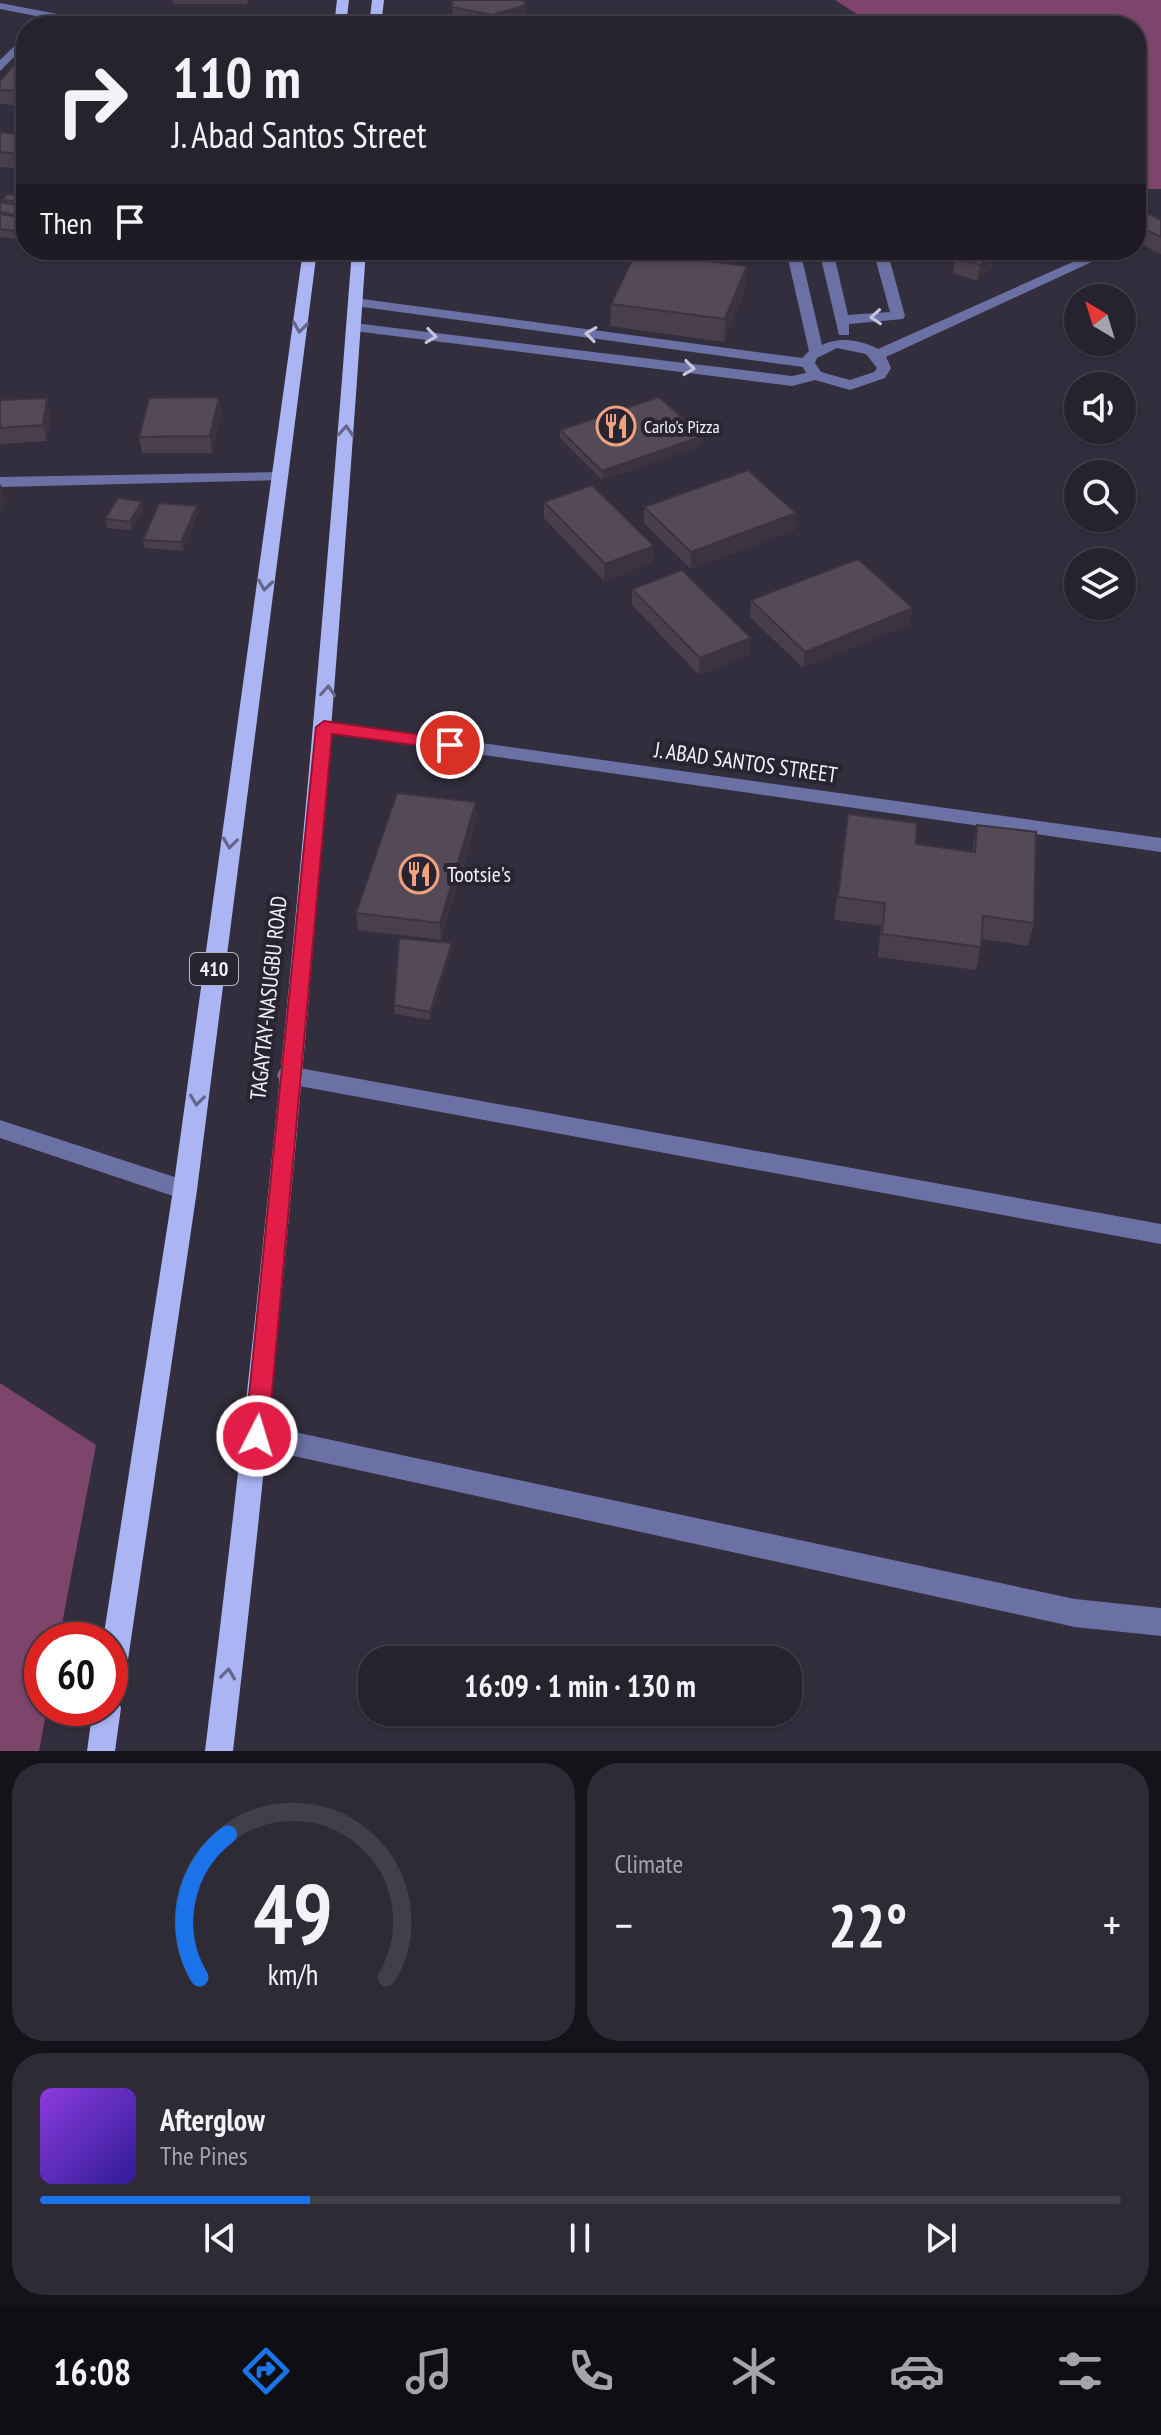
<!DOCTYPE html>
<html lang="en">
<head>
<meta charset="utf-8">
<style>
  body { margin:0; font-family:"PT Sans Narrow",sans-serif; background:#2e2a36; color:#f1f3f6; height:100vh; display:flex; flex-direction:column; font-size:30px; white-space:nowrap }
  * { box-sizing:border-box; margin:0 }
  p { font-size:26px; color:#a4a4aa }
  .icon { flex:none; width:44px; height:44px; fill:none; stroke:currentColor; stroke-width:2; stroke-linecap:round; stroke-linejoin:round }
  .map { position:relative; height:1751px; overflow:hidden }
  .details { display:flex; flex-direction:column; gap:12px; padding:12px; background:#151319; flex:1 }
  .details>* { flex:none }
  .guide { position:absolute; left:16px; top:16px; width:1130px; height:244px; border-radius:32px; box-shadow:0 2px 6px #0004,0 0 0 2px #423f4a; background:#26222e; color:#f1f3f6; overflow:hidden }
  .needle { width:52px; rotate:322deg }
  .tools { position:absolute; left:1064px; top:284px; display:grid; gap:16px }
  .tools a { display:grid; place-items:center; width:72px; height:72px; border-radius:50%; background:#26222e; box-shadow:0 2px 6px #0004,0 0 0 2px #423f4a; font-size:40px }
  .speed { position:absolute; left:24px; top:1622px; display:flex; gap:16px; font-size:40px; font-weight:700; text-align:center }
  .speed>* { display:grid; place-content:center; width:104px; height:104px; border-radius:50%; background:#26222e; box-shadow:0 2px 6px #0004,0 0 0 2px #423f4a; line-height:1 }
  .speed .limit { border:12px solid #d22; background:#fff; color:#111 }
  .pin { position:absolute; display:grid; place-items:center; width:68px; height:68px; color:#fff; margin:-34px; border:4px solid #fff; border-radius:50%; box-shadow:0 2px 8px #0007 }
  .me { position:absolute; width:88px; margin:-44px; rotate:5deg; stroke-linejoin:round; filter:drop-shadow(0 0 6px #0008) }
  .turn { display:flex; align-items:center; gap:28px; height:168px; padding:0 24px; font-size:36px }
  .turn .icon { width:104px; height:104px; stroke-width:2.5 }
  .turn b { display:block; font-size:56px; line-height:68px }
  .then { display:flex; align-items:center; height:76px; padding:0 24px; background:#0003; gap:16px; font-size:30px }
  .big { font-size:60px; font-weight:700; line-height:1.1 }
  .details .card { flex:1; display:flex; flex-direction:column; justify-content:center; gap:12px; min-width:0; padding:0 28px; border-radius:32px; background:#2e2a36 }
  .details .dial { align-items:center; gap:0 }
  .dial svg { height:208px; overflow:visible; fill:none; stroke:#423f4a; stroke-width:7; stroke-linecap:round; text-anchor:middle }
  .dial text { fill:#f1f3f6; stroke:none }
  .song { display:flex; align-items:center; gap:24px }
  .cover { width:96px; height:96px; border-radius:12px; background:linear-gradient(135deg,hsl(270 70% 55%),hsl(250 70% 35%)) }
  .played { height:8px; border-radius:4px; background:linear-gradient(90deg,#1a73e8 25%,#423f4a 25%) }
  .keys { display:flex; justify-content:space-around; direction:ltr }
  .heat { display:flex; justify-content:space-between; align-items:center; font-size:44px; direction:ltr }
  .details .tiles { flex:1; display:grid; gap:12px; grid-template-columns:1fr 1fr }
  .card:last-child { grid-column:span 2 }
  .trip { position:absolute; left:358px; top:1646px; width:444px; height:80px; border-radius:32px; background:#26222e; box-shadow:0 2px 6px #0004,0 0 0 2px #423f4a; font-weight:700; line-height:80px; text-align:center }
  .tab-bar { display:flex; height:128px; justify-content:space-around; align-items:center; background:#0f0e12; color:#a4a4aa }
  .tab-bar .icon { width:56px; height:56px }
  .tab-bar .current { color:#1a73e8 }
  .tab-bar b { font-size:36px; color:#f1f3f6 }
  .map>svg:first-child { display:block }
</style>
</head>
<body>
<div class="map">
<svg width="1161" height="1751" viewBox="0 0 1161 1751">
  <rect width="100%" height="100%" fill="#322e3d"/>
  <path fill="#7d456b" d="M835,0H1161V189H1136V26H875Z
    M0,1383L96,1445L59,1640H42V1708H47L39,1751H0Z"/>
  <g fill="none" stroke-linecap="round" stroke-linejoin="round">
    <path fill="#6b71a4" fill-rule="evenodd" d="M0,3L105,23L111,26H87L0,9Z
      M375,21L379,22V26H206L212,23Z
      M26,35V45L0,71V60Z
      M786,250H800L822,345C840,336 861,340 878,349L1084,257L1096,260L886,357L891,368L885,378L850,390L815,380L792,386L354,331L347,327L354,323L792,376L806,373L803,367L355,306L348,302L355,298L802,358L809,351ZM837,348L866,354L877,368L874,372L850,380L821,372L815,363L817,358Z
      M819,250H833L848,315L890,312L873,250H887L905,316L903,319L849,324V335H839Z
      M280,472L288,477L286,480L0,487V477Z
      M324,721L1161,838V852L317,731L315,727Z
      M288,1066L1161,1224V1244L288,1084L280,1081L277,1075L280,1069Z
      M0,1120L193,1183L197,1190L193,1197L185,1200L0,1138Z
      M257,1424L1075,1599L1161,1608V1636L1075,1627L257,1448L248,1444L244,1436L248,1428Z"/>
    <path fill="#acb5f4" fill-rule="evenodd" d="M337,0H349L346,26H334Z
      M372,0H384L381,26H369Z
      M303,250H317L197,1190L124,1687L117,1698L121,1708L115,1751H87L93,1708H110V1640H103L173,1190Z
      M352,250H366C332,751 291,1252 233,1751H205C267,1252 314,751 352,250Z"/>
  </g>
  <path fill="#483f4b" d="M172,0H248L247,4H173Z
    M452,0L526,19L503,26H479L453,21Z
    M26,58V106L0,104V81Z
    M0,132L26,135V169L0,167Z
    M26,196V208L25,209L26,214L21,218H26V230L16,239L0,237V202H2V200Z
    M1136,207L1161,220V254L1136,242Z
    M995,253L992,268L977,281L953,273L955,257Z
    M746,288L724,342L610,326L611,304Z
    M47,398L51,414L47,441L0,444V400Z
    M221,414L212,453H142L139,437Z
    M560,430L703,445L602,480L560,438Z
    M544,502L653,562L604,581L544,518Z
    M197,506L198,514L183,551L145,548L143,540Z
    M644,507L796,513L795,530L691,569L644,523Z
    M144,509L131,530L107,528L105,519Z
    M632,589L750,654L699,675L632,605Z
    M751,600L910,624L803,668L750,617Z
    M848,814L916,844L972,851L977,825L1034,923L1028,946L982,939L976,970L878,957L881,926L834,920Z
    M477,819L441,940L358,930L356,913Z
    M452,943V951L430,1020L395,1014L394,1005Z"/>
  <path fill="#3b333d" d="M526,5V19L503,26H493L492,15Z
    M26,198V208L25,209L26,214L16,222L14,215L23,206L22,202Z
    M26,220V230L16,239L14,231Z
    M995,253L992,268L977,281L980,265Z
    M747,266L746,288L724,342L725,319Z
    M219,397L221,414L212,453L210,436Z
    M47,398L51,414L47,441L43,425Z
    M703,436V445L602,480V471Z
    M1,484L5,500L0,510V485Z
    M142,501L144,509L131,530L130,522Z
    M197,506L198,514L183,551L181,542Z
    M796,513L795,530L691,569V552Z
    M654,546L653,562L604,581L605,564Z
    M913,608L910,624L803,668L805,652Z
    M751,638L750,654L699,675L700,658Z
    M476,802L477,819L441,940L440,923Z
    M452,943V951L430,1020V1012Z"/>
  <path fill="#544957" stroke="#3b333d" stroke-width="2" d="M452,0H524L526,5L492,15L452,7Z
    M20,58H26V91L0,90V81Z
    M0,132L26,135V155L0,152Z
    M7,194L26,196V198L22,202L2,200Z
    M0,202L24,206L14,215L0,212Z
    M1136,207L1161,220V237L1136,225Z
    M0,214L26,218V220L14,231L0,229Z
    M964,250H987L995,253L980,265L955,257Z
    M636,252L747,266L725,319L611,304Z
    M219,397L210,436L139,437L149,398Z
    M659,397L703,436L602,471L560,430Z
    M47,398L43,425L0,428V400Z
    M748,470L796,513L691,552L644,507Z
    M592,485L654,546L605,564L544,502Z
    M118,498L142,501L130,522L105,519Z
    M159,503L197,506L181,542L143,540Z
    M858,559L913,608L805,652L751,600Z
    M682,570L751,638L700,658L632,589Z
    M397,793L476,802L440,923L356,913Z
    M848,814L917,823L916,844L975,852L977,825L1036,832L1034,923L983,916L981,947L882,934L885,903L838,897Z
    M399,938L452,943L430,1012L394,1005Z"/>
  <defs><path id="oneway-chevron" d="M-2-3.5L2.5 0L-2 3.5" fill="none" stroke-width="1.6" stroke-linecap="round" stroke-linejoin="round" transform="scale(2)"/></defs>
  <g stroke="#c4c4dd">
    <use href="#oneway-chevron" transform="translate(876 317) rotate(176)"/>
    <use href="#oneway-chevron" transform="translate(591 334) rotate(-172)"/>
    <use href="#oneway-chevron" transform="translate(431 336) rotate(7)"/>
    <use href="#oneway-chevron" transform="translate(689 368) rotate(7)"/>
  </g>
  <g stroke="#646589">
    <use href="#oneway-chevron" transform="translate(300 327) rotate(98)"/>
    <use href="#oneway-chevron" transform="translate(346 431) rotate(-86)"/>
    <use href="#oneway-chevron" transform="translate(265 585) rotate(98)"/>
    <use href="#oneway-chevron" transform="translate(328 691) rotate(-86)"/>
    <use href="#oneway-chevron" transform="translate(230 843) rotate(97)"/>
    <use href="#oneway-chevron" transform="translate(197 1100) rotate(97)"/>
    <use href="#oneway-chevron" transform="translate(228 1674) rotate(-83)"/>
  </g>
  <path fill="#e11d48" stroke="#92132f" stroke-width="2" d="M324,721L450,739L458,745L450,750L332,734L268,1436L265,1444L257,1447L248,1444L245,1436L316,727Z"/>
  <defs>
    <g id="restaurant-ring" transform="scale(2)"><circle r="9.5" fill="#292432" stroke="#f1a17e" stroke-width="1.5"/><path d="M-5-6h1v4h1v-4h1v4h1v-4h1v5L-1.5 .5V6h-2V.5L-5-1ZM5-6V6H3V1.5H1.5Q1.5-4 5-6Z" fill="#f1a17e"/></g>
  </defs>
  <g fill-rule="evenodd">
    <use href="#restaurant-ring" x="616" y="426"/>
    <use href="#restaurant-ring" x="419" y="874"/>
  </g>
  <g text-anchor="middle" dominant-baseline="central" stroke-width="8" stroke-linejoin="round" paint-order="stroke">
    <g font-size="18" fill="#f4f1fb" stroke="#292432" text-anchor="start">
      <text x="644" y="426">Carlo's Pizza</text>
    </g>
    <rect fill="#292432" stroke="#b7b4bf" stroke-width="2" x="190" y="953" width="48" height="32" rx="6"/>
    <g font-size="20" font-weight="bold" fill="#f4f1fb">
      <text x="214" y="969">410</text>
    </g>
    <g font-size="22" fill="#f4f1fb" stroke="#292432">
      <text transform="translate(746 762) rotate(8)">J. ABAD SANTOS STREET</text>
      <text transform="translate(268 998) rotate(-84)">TAGAYTAY-NASUGBU ROAD</text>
    </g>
    <g font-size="22" fill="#f4f1fb" stroke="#292432" text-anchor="start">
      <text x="447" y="874">Tootsie's</text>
    </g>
  </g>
</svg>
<div class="tools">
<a><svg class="needle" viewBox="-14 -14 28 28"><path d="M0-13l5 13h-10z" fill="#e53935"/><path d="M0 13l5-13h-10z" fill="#a4a4aa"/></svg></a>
<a><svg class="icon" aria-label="sound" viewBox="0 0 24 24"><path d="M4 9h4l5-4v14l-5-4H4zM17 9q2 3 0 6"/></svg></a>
<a><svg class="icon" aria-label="search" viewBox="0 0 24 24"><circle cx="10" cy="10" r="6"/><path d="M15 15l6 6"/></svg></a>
<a><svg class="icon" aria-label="layers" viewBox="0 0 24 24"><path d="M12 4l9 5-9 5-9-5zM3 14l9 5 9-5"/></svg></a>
</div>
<div class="speed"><div class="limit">60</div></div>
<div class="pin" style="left:450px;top:745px;background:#d93025"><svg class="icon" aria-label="arrive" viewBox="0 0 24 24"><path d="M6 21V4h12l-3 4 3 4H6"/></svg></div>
<svg class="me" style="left:257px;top:1436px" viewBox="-20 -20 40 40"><circle r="17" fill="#e11d48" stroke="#fff" stroke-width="3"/><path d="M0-11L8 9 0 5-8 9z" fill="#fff"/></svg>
<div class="trip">16:09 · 1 min · 130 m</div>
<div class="guide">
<div class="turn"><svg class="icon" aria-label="right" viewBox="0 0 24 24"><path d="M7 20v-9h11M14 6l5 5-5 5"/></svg><div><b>110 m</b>J. Abad Santos Street</div></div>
<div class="then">Then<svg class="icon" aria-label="arrive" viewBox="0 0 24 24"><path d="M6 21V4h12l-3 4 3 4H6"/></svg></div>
</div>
</div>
<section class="details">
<div class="tiles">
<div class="card dial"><svg viewBox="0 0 100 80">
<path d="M14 69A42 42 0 1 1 86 69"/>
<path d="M14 69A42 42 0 0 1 25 14" stroke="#1a73e8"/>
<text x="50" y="56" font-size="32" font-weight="700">49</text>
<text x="50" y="72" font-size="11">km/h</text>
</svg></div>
<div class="card"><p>Climate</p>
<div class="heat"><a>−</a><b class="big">22°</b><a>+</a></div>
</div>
<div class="card">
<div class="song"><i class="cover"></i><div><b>Afterglow</b><p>The Pines</p></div></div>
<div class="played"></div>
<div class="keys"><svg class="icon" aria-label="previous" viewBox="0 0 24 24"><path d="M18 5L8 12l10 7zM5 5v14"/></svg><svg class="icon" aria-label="pause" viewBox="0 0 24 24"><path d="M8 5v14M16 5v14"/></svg><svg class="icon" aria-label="next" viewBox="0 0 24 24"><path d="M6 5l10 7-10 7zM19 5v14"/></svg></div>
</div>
</div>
</section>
<nav class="tab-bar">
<b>16:08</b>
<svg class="icon current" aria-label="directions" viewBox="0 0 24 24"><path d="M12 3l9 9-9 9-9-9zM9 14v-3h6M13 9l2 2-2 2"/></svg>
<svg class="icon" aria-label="music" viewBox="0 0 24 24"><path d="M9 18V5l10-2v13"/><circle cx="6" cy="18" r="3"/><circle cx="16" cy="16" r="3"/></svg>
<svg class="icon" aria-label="phone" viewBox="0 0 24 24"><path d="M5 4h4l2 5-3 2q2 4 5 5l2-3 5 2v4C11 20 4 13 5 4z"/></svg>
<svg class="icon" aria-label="climate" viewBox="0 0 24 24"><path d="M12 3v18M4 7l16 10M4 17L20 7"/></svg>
<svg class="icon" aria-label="car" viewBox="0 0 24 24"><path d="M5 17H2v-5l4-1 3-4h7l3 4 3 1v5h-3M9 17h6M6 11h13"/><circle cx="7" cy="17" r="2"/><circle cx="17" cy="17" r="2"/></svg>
<svg class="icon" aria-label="filters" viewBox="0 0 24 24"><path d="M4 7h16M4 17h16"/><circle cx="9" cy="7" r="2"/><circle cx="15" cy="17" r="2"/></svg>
</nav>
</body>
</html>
